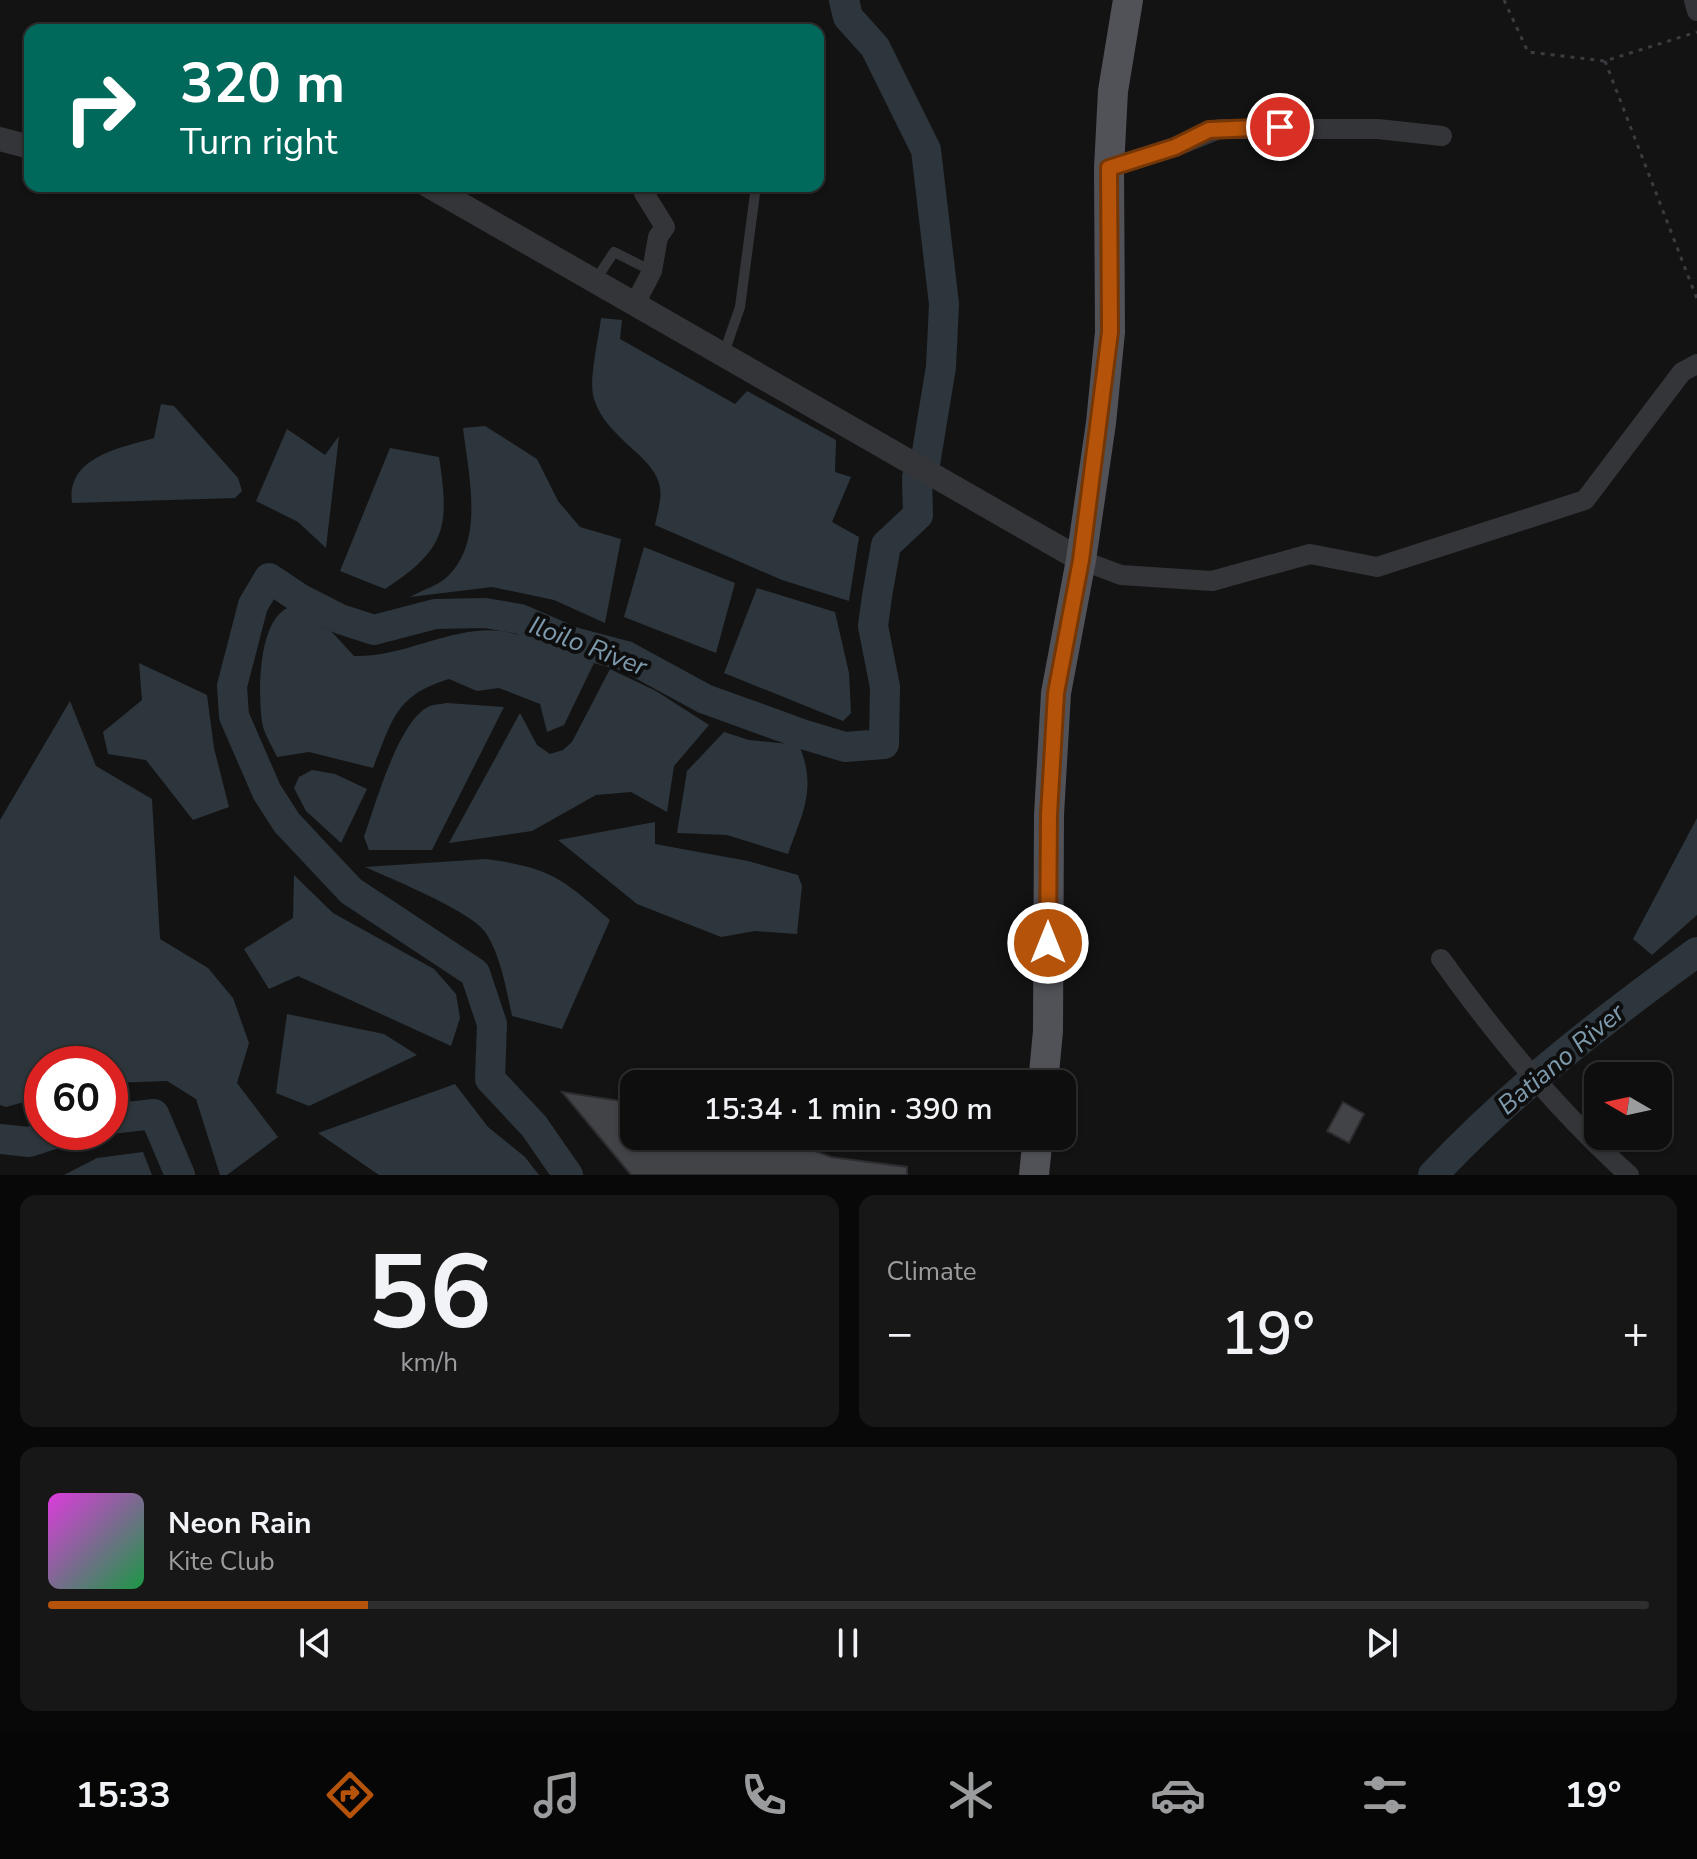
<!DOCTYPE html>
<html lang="en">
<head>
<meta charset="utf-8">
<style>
  body { margin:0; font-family:"Nunito Sans",sans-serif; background:#171718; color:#f1f3f6; height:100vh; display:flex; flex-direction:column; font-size:30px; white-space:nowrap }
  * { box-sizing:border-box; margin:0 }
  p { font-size:26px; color:#9b9c9e }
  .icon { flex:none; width:44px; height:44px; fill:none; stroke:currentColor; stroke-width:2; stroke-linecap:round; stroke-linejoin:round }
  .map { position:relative; height:1175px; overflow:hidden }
  .panel { display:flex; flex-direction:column; gap:20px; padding:20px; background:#080808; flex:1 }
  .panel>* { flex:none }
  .guide { position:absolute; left:24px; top:24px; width:800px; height:168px; border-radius:16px; box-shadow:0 2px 6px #0004,0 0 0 2px #2e2e2f; background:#00695c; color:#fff; overflow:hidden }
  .needle { width:52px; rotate:279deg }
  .tools { position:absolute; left:1584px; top:1062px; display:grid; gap:16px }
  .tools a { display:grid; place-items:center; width:88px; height:88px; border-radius:16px; background:#0e0e0f; box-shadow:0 2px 6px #0004,0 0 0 2px #2e2e2f; font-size:40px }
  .speed { position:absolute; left:24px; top:1046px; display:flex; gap:16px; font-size:40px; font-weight:700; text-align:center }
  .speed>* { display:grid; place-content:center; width:104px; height:104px; border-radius:50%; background:#0e0e0f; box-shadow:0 2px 6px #0004,0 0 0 2px #2e2e2f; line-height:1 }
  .speed .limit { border:12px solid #d22; background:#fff; color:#111 }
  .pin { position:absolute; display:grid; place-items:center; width:68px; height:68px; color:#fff; margin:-34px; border:4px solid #fff; border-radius:50%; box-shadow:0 2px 8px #0007 }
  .me { position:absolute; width:88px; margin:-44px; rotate:0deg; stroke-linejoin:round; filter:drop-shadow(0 0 6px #0008) }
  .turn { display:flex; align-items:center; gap:28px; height:168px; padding:0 24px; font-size:36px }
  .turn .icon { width:104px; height:104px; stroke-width:2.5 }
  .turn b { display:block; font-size:56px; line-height:68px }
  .big { font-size:60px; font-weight:600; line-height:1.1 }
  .panel .widget { flex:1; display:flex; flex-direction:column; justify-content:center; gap:12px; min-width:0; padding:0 28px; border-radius:16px; background:#171718 }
  .panel .dial { align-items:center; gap:0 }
  .dial b { font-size:104px; line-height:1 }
  .song { display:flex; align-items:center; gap:24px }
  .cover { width:96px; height:96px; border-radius:12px; background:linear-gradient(135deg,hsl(300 70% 55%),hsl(140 70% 35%)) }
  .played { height:8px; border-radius:4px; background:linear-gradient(90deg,#b45309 20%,#2e2e2f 20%) }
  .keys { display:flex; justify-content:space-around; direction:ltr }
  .heat { display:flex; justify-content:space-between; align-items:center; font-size:44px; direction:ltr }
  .panel .tiles { flex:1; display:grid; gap:20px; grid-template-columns:1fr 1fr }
  .widget:last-child { grid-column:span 2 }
  .trip { position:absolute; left:620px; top:1070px; width:456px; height:80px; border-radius:16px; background:#0e0e0f; box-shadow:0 2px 6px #0004,0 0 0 2px #2e2e2f; font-weight:600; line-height:80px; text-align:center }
  .dock { display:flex; height:128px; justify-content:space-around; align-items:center; background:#060606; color:#9b9c9e }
  .dock .icon { width:56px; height:56px }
  .dock .active { color:#b45309 }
  .dock b { font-size:36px; color:#f1f3f6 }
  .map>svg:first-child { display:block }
</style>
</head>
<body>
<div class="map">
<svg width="1697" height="1175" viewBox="0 0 1697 1175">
  <rect width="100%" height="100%" fill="#131314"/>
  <path fill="#2d363c" d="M601,318L622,320L620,339L735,404L747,391L836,440L835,472L851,477L832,522L859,537L849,601L782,580L655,525C657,514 662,499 660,488C656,456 607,440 594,399C588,382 599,337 601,318Z
    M161,404L174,406L238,478L242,491L235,498L72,503C66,457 120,448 154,438Z
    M485,426L537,459L558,501L580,527L621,539L605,623L554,600L492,587L410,597C422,590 440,585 449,575C485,539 468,472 463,428Z
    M287,429L325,455L339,436L326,548L298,522L256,501Z
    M390,448L439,457C450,528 446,549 385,589L340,571Z
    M644,547L735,583L716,653L624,617Z
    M757,588L835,612L849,673L851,713L843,721L724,673Z
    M287,608L331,631L354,656C397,657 433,636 476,631C520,626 554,650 594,663L564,725L547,732L540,704L499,688L477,691L449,679C394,696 393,720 373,768L309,752L277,757C272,746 264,734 262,722C258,692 258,623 287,608Z
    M139,663L207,695L214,748L229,807L193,820L146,760L108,754L103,732L142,700Z
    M610,669L656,691L709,725L674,766L667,812L631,792L596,795L532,831L449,843L520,713L537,745L550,754L563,750L572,742Z
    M70,701L96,766L152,799L160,939L208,968L233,998L249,1043L237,1083L278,1137L227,1175H220L196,1099L167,1081L110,1083V1064H42V1097L6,1107L0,1105V820Z
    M447,703L504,707L432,850H369L364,837C375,806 398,722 428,707C433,704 442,704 447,703Z
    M724,732L749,740L799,745C817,788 803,812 788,854L727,835L677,833L687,771Z
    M312,770L335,774L367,789L341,843L306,811L294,788L299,777Z
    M1697,818V915L1652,955L1633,939Z
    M655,822V844L748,861L798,875L802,886L797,934L755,931L721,937L637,904L558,840Z
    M486,859C552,868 561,878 610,920L562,1029L512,1016C506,988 501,957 486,933C473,912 390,878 365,867Z
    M294,875L333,913L434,969L456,994L460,1018L451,1046L298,976L269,989L244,949L293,918Z
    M287,1014L384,1034L417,1055L309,1106L276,1093Z
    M455,1084L488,1127L525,1157L539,1175H379L318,1133Z
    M143,1152L152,1175H64L97,1158Z"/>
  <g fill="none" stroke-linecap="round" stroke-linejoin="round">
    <path stroke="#2d363c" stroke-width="30" d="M844,0L848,17L875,47L926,150L944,304L941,367L925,464
      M110,1119L154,1114L180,1175
      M0,1139L29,1142L60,1132
      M568,1175L534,1126L490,1079L492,1024L475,973L351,891L287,823L267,792L234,716L232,686L253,605L269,578L299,598L340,619L374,630L435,614L485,613L520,619L573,642L626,656L705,699L802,734L845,747L884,744L885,687L873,626L877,596L886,545L918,515L917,477
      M1433,1175C1511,1091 1605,1019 1697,952"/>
  </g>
  <path fill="#424347" stroke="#2d2d30" stroke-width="2" d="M562,1092L634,1103V1136H775L831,1157L907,1167V1175H631Z
    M1343,1102L1364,1114L1349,1143L1327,1131Z"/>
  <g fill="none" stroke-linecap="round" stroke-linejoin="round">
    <path stroke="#3a3c40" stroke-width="3" stroke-dasharray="4 6" stroke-linecap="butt" d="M1504,0L1528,52L1605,61L1697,32
      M1605,61L1697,299"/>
    <path stroke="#343539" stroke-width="10" d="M595,281L614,252L652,271
      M724,353L740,307L756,186"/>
    <path stroke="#343539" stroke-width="20" d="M1694,0L1697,11
      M1109,168L1175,147L1219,129H1378L1442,136
      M635,304L652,271L658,237L665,227L644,193L648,186
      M1081,560L1121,575L1212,581L1310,554L1377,567L1585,500L1682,372L1697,364
      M1441,959C1496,1036 1558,1111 1629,1175"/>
    <path stroke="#343539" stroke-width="24" d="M0,139L30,147
      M429,186L1081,560"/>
    <path stroke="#505258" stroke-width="30" d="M1043,1084L1048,1031L1049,815L1056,693L1081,560L1101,423L1110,332L1109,168L1113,91L1128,0
      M1034,1175L1038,1136"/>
  </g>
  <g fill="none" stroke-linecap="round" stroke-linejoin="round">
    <g stroke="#753606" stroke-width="20">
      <path id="route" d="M1048,943L1049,815L1056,693L1081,560L1110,332L1109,168L1175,147L1209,130L1280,127"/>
    </g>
    <use href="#route" stroke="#b45309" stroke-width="14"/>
  </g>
  <g text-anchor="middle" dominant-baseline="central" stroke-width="8" stroke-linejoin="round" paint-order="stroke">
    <g font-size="26" font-style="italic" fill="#7e9aad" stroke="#0e0e0f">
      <text transform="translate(588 646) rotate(21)">Iloilo River</text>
      <text transform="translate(1561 1059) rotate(-40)">Batiano River</text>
    </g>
  </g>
</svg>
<div class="tools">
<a><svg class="needle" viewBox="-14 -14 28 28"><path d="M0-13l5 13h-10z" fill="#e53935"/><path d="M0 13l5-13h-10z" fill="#9b9c9e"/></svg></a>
</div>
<div class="speed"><div class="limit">60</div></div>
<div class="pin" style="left:1280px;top:127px;background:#d93025"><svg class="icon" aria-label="arrive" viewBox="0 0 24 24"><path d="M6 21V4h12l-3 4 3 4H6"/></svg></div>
<svg class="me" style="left:1048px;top:943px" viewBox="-20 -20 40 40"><circle r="17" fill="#b45309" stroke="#fff" stroke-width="3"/><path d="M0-11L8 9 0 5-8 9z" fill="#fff"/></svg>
<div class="trip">15:34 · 1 min · 390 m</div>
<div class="guide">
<div class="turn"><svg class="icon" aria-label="right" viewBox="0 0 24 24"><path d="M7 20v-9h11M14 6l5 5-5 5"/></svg><div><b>320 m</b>Turn right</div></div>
</div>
</div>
<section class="panel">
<div class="tiles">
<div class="widget dial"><b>56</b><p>km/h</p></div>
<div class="widget"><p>Climate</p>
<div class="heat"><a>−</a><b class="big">19°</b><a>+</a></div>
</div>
<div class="widget">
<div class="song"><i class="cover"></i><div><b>Neon Rain</b><p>Kite Club</p></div></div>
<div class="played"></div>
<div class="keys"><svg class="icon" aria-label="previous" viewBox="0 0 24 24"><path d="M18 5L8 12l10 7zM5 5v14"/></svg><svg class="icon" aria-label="pause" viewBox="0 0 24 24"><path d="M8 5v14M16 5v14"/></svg><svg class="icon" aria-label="next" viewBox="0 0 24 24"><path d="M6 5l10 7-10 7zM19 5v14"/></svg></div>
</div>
</div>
</section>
<nav class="dock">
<b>15:33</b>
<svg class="icon active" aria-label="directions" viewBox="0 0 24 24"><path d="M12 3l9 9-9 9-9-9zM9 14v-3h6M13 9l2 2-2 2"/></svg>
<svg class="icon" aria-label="music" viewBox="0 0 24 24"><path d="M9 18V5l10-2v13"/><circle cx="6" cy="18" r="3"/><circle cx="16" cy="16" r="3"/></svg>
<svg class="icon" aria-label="phone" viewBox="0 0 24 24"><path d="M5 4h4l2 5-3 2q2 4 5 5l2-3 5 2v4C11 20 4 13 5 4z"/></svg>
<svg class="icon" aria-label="climate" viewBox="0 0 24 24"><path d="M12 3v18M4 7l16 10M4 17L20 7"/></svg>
<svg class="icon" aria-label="car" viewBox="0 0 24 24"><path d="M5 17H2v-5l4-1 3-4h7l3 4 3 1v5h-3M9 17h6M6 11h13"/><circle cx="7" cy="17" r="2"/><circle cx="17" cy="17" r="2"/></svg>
<svg class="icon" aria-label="filters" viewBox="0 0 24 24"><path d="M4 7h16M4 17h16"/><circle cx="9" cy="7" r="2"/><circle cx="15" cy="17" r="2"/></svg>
<b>19°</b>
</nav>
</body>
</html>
